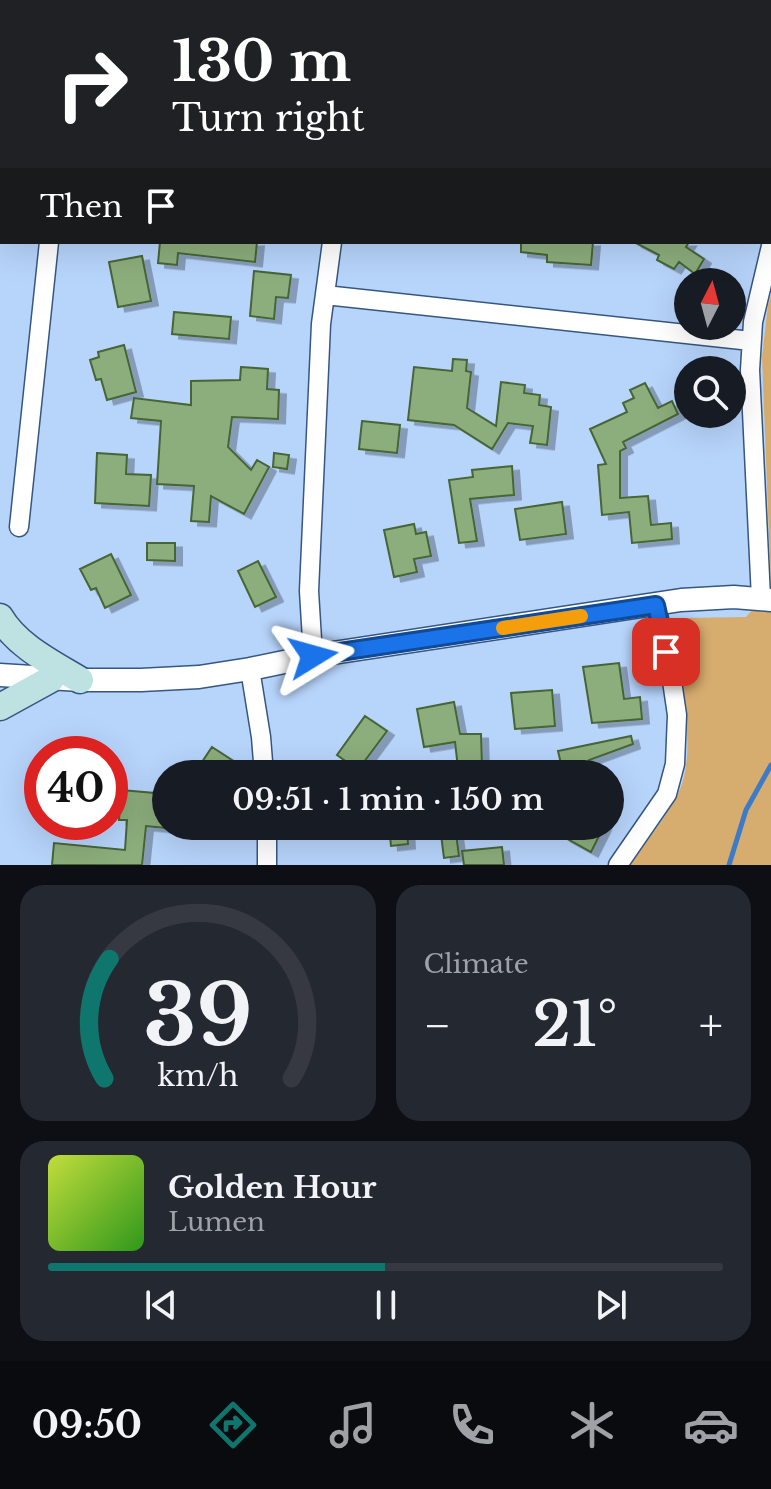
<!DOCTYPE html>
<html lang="en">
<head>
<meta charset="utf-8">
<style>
  body { margin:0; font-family:"Libre Baskerville",serif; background:#242831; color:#f1f3f6; height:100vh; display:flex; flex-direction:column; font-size:30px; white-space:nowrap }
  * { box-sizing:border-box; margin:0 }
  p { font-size:26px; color:#9ea1a6 }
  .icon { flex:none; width:44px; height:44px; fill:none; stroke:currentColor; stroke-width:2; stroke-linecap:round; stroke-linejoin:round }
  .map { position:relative; height:865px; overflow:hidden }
  .details { display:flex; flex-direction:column; gap:20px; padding:20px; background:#0d0f14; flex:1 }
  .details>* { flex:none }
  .top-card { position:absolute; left:0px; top:0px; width:772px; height:244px; box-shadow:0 8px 32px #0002; background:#202124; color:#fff; overflow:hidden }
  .needle { width:52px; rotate:6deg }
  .buttons { position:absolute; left:674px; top:268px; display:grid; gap:16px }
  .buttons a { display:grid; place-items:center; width:72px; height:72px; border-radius:50%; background:#171b24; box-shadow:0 8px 32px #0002; font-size:40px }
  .speed { position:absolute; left:24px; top:736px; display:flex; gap:16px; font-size:40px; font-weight:700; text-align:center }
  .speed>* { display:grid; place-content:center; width:104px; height:104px; border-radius:50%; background:#171b24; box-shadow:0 8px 32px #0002; line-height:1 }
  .speed .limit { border:12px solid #d22; background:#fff; color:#111 }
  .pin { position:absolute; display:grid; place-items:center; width:68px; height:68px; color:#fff; margin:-34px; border-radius:16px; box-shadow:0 4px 12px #0006 }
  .me { position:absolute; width:88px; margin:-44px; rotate:82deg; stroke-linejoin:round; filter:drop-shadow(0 0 6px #0008) }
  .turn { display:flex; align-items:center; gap:28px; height:168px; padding:0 40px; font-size:36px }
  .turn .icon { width:104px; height:104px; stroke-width:2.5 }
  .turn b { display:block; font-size:56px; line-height:68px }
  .then { display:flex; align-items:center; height:76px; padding:0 40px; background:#0003; gap:16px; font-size:30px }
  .big { font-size:60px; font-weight:600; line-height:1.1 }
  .details .widget { flex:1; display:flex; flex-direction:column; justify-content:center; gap:12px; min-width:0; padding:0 28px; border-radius:24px; background:#242831 }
  .details .dial { align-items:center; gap:0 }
  .dial svg { height:208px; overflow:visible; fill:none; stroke:#363941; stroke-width:7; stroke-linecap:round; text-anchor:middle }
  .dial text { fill:#f1f3f6; stroke:none }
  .song { display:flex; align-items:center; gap:24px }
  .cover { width:96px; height:96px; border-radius:12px; background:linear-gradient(135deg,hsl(70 70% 55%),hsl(110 70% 35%)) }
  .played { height:8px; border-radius:4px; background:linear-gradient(90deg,#0f766e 50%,#363941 50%) }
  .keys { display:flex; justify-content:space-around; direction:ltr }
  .heat { display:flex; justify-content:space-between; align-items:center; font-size:44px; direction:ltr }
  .details .tiles { flex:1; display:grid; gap:20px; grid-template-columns:1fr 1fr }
  .widget:last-child { grid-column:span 2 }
  .trip { position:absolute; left:152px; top:760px; width:472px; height:80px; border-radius:40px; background:#171b24; box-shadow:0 8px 32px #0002; font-weight:600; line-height:80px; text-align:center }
  .tab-bar { display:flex; height:128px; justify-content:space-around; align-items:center; background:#090b0e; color:#9ea1a6 }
  .tab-bar .icon { width:56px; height:56px }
  .tab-bar .active { color:#0f766e }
  .tab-bar b { font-size:36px; color:#f1f3f6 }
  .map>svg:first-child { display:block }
</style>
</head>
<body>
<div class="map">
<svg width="771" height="865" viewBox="0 0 771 865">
  <defs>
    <filter id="shadow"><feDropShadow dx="7" dy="4.5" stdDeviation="0" flood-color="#0004"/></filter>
  </defs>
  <rect width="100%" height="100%" fill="#b7d4fb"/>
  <path fill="#d7ac6f" d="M771,295V587L762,357L768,305Z
    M771,589V865H630C645,843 663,821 676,798C700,754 680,679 672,632L682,618L746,617Z"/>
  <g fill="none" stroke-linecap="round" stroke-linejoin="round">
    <path stroke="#3c7bca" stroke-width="5" d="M729,865L746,810L771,765"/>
  </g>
  <path fill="#8cad7b" stroke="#476536" stroke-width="2" filter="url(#shadow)" d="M160,242H257L255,262L178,253L177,265L158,263Z
    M521,242H593L591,265L547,262V255L521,252Z
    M634,242H689L686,247L704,259L695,274L679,262L674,269L657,260L659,255Z
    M142,256L151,301L118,307L109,262Z
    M254,271L291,275L288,298L276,297L274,319L250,316Z
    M174,312L231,317L229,339L172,334Z
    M124,345L136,392L107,400L101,379L96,380L90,360L99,357L98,352Z
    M453,359L467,360L466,371L471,372L467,408L496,426L501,382L525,385L524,393L540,395L539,405L551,407L547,445L530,443L533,426L508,423L492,449L454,425L408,420L414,367L452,371Z
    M241,367L268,369L267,389L279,390L278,419L232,417L228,447L251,470L257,460L269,467L244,514L211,496L209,522L191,521L194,486L157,484L161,421L131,418L134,398L191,405V381L240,380Z
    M645,383L658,408L672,401L678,414L623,442L626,448L620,451V498L648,496L651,525L671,523L672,539L632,543L629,512L602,515L598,465L606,464L590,429L627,412L623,403L634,398L630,390Z
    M362,421L400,425L397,453L359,449Z
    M97,453L127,455L126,474L151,475L149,506L95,503Z
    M274,453L289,455L287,469L273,467Z
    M512,466L514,495L470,499L477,541L459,543L449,480L473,477L472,470Z
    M562,502L566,534L520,540L515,509Z
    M414,524L416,534L426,532L431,556L414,559L417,572L394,577L384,530Z
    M147,543H175V561L147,560Z
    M111,554L131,595L105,608L96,588L91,590L80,569Z
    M258,561L276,597L255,607L238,571Z
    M619,663L624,699L640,697L642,719L592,723L583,667Z
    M552,690L555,726L515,729L511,693Z
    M454,702L460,734H481L482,765L458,768L455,742L424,747L417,709Z
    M365,716L387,731L358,770L337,755Z
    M631,736L633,744L589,760L590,763L562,768L558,751Z
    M212,747L235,762L227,774H194Z
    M121,790L166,794V828L146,826L142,865H52L54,843L125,850L127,820H119Z
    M389,826H407L408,844L391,846Z
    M455,826L459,856L444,858L440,827Z
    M570,826H604L591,852L564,837Z
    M502,847L504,865H464L462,851Z"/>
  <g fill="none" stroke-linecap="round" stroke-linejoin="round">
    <g stroke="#365781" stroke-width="21">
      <path id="minor" d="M74,2L75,0
        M366,2V0
        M770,83H771
        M325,295L751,341
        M19,527L49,242
        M761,598L750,370L753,322L771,246
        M313,656L309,591L321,324L332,242
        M250,669L261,737L264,774
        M267,865V826
        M618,865L667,794L675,764L677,715L672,681L656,605"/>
    </g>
    <g stroke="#365781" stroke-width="25">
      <path id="tertiary" d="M0,675L80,680H141L199,677L250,669L313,656L681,600L734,597L771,600"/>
    </g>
    <g stroke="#365781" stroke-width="29">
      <path id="secondary" d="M12,2V0
        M0,127L2,108
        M0,617C17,646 52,663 80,680
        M0,707L51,679"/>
    </g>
    <use href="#minor" stroke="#fff" stroke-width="18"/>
    <use href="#tertiary" stroke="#fff" stroke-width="22"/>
    <use href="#secondary" stroke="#bee1e1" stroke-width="26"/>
  </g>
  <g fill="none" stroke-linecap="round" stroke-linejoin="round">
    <g stroke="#114b97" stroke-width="20">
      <path id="route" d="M313,656L656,605L666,652"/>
    </g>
    <use href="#route" stroke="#1a73e8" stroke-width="14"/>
    <path stroke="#f59e0b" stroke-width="14" d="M503,628L581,616"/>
  </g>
</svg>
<div class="buttons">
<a><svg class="needle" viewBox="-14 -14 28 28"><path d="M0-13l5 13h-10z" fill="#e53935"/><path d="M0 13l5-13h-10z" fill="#9ea1a6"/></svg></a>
<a><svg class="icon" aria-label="search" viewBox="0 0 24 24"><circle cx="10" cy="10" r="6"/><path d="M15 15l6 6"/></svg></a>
</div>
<div class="speed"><div class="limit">40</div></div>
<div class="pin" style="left:666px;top:652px;background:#d93025"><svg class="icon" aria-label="arrive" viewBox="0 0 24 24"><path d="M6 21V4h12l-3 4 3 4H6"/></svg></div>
<svg class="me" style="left:313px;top:656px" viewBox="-20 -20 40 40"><path d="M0-17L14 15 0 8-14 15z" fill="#1a73e8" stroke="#fff" stroke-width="4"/></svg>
<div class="trip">09:51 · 1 min · 150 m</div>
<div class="top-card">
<div class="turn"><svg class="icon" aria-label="right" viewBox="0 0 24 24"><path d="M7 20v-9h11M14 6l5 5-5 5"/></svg><div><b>130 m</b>Turn right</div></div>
<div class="then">Then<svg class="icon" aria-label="arrive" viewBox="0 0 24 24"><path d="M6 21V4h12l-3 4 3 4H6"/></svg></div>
</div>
</div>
<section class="details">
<div class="tiles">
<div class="widget dial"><svg viewBox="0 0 100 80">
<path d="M14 69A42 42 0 1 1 86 69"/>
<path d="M14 69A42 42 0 0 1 16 23" stroke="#0f766e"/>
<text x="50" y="56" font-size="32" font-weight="700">39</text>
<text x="50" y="72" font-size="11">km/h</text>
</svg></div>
<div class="widget"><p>Climate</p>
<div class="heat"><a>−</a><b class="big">21°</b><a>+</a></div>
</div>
<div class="widget">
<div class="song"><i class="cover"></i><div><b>Golden Hour</b><p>Lumen</p></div></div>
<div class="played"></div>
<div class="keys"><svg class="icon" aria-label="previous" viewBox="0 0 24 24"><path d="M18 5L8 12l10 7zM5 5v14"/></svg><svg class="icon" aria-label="pause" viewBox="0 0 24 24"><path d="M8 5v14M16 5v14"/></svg><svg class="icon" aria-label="next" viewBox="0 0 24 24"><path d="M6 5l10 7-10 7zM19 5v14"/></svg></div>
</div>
</div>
</section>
<nav class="tab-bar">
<b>09:50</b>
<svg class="icon active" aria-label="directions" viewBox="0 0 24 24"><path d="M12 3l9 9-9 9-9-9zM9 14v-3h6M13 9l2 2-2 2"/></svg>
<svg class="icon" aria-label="music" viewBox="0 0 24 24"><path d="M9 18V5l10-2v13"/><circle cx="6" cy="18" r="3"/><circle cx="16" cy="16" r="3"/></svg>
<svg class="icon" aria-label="phone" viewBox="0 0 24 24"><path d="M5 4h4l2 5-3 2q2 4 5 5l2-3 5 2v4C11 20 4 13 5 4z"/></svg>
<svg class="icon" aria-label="climate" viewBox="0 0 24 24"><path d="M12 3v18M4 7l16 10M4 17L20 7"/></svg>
<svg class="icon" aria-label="car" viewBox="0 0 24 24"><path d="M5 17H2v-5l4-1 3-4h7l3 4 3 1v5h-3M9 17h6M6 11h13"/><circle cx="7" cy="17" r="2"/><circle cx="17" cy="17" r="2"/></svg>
</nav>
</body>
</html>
